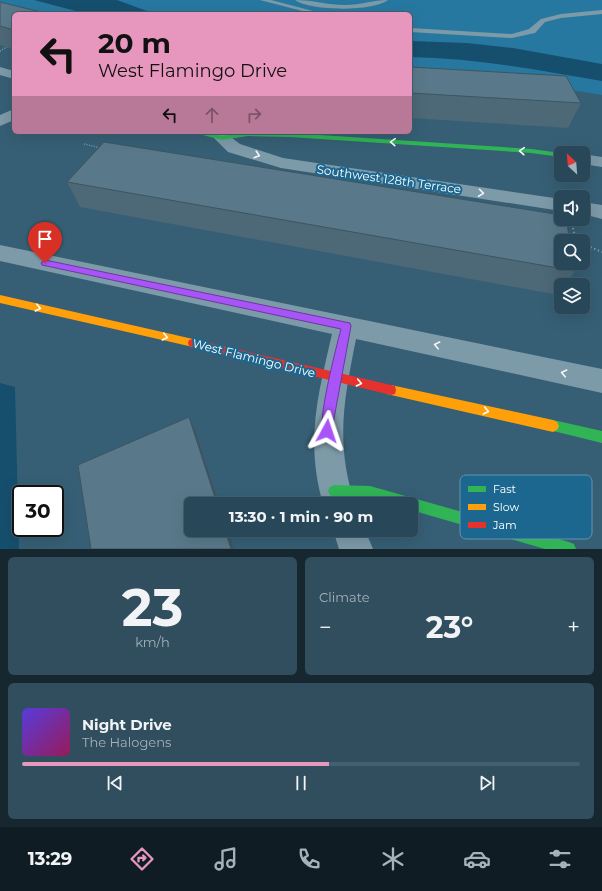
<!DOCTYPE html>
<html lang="en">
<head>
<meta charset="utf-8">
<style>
  body { margin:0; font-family:Montserrat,sans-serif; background:#304e5e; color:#f1f3f6; height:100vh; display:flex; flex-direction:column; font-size:15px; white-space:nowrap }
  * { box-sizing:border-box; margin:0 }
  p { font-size:13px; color:#a5b2ba }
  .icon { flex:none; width:22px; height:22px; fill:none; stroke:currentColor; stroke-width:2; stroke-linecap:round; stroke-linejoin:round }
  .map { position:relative; height:549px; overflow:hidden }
  .side { display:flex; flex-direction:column; gap:8px; padding:8px; background:#162730; flex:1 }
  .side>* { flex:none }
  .banner { position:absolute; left:12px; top:12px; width:400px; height:122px; border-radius:6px; box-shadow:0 4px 16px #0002,0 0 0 1px #445f6e; background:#e797bd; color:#111; overflow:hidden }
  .needle { width:26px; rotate:334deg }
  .fabs { position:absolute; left:554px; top:146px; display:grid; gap:8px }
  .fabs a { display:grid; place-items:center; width:36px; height:36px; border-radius:6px; background:#284758; box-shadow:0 4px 16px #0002,0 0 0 1px #445f6e; font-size:20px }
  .speed { position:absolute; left:12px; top:485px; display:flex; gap:8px; font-size:20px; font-weight:700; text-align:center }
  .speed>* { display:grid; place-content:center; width:52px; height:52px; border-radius:50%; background:#284758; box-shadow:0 4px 16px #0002,0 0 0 1px #445f6e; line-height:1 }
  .speed .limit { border:2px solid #111; border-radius:6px; background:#fff; color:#111 }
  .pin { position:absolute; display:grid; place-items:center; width:34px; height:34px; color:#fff; margin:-41px -17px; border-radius:50% 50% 50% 0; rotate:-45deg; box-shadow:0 0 4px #0007 }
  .pin .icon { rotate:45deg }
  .me { position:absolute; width:44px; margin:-22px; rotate:5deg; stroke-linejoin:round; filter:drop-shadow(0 0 3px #0008) }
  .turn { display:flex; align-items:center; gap:14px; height:84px; padding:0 20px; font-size:18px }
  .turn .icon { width:52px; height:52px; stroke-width:2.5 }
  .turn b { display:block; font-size:28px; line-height:34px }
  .lanes { display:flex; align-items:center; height:38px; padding:0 20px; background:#0003; justify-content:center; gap:20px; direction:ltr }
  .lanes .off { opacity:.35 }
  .big { font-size:30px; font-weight:700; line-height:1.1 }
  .side .widget { flex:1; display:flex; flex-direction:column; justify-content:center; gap:6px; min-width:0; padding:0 14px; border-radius:6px; background:#304e5e }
  .side .dial { align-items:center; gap:0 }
  .dial b { font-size:52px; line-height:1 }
  .song { display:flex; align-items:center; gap:12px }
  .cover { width:48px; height:48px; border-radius:6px; background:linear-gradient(135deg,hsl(250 70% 55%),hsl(330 70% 35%)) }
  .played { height:4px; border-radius:2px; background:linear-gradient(90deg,#e797bd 55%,#445f6e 55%) }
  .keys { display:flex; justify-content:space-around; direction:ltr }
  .heat { display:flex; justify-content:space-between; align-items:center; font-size:22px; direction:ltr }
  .side .tiles { flex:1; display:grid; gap:8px; grid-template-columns:1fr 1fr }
  .widget:last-child { grid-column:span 2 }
  .trip { position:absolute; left:184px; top:497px; width:234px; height:40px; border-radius:6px; background:#284758; box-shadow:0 4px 16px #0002,0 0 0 1px #445f6e; font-weight:700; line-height:40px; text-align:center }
  .dock { display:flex; height:64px; justify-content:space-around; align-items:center; background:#101c23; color:#a5b2ba }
  .dock .icon { width:28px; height:28px }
  .dock .on { color:#e797bd }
  .dock b { font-size:18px; color:#f1f3f6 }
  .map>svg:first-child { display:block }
</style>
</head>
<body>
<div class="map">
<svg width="602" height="549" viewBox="0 0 602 549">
  <rect width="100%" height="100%" fill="#365f75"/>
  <path fill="#2778a1" d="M0,0H602V95L528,83L410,76V14H23L0,8Z"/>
  <path fill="#164f6e" d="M34,0H117L155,14H87Z
    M410,41L467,43L513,48L602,64V81C538,70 474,58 410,57Z
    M0,383L15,387L19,549H0Z"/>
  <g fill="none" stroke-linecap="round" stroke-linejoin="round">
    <path stroke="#7d9aa8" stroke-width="1.5" stroke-dasharray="1 1.5" stroke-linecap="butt" d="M0,51L7,47
      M84,144L101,148"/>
    <path stroke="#7d9aa8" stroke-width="2" stroke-dasharray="1.5 2.5" stroke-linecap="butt" d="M572,224L575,237L580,241
      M583,244L602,252"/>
    <path fill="#7d9aa8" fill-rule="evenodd" d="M260,0H271L313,11L310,13Z
      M295,0C312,0 328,5 345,5C360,5 374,0 388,0C373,12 310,11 295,0Z
      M602,10V14L561,18L545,22L535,33L512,38L410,32V28L512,34L529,29L541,19L561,14Z"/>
    <path fill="#7d9aa8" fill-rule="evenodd" d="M0,67L14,71V79L0,75Z
      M14,109V120L0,126V115Z
      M222,133L228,135L240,144L283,158L561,199V211L281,168L228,152L214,138L216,135Z
      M583,154L602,157V167L583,164Z
      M583,202L602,205V219L583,214Z
      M0,245L602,369V393L356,339C344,400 335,443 355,504H323C305,441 318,395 332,334L0,261Z
      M333,530H365L373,549H339Z"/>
    <path fill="#30b455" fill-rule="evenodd" d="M191,132H203L222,136L248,132L290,133L531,149L561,153V157L531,153L290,137L248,136L222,140Z
      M553,420L602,431V443L549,430L547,426L549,422Z
      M334,485L370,486L569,542L574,544L576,549H545L411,510V504H390L370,498L334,497L330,495L328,491L330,487Z"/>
    <path fill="#ff9f0a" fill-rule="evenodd" d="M0,295L193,339L197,340L198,343L197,346L193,347L0,303Z
      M391,385L553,420L557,422L559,426L557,430L553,432L391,395L387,394L386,390L387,386Z"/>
    <path fill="#e5322d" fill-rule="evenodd" d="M193,339L391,385L395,386L396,390L395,394L391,395L193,347L189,346L188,343L189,340Z"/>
  </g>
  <path fill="#4d6877" d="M0,2L14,14V49L0,45Z
    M410,67L581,103L568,128L410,118Z
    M67,182L575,271L565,285H561V290L558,295L80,207Z"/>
  <path fill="#3e5561" d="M189,417L196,433L219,504H217Z
    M225,530H228L234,549H231Z"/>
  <path fill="#59798a" stroke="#3e5561" d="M0,2L49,14H14V30L0,26Z
    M410,67L566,76L581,103L410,93Z
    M104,142L561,215V219H566L570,241H561V263H573L575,271L67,182Z
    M189,417L217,504H191V530H225L231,549H91L78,465Z"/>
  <defs><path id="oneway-chevron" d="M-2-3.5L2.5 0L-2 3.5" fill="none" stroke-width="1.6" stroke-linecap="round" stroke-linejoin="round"/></defs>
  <g stroke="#fff">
    <use href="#oneway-chevron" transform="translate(393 142) rotate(-176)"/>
    <use href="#oneway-chevron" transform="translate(522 151) rotate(-176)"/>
    <use href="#oneway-chevron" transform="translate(38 308) rotate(13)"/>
    <use href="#oneway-chevron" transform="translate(165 337) rotate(13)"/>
    <use href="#oneway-chevron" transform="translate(359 383) rotate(12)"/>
    <use href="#oneway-chevron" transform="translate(486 411) rotate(12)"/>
  </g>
  <g stroke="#f2f5f6">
    <use href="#oneway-chevron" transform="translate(257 155) rotate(18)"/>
    <use href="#oneway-chevron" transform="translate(481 193) rotate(8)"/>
    <use href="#oneway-chevron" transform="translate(437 345) rotate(-168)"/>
    <use href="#oneway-chevron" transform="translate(564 373) rotate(-168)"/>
  </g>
  <path fill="#a855f7" stroke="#6d37a1" d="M45,260L350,323L351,326L331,435L327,436L323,435C317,421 336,348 341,329L42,265L41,263Z"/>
  <g text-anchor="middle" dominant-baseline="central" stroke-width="4" stroke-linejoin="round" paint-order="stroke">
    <g font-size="12" fill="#fff" stroke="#1c678f">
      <text transform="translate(389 179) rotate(8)">Southwest 128th Terrace</text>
      <text transform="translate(254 358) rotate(14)">West Flamingo Drive</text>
    </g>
  </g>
  <rect x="460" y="475" width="132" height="64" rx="6" fill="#1c678f" stroke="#6095b1" stroke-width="1"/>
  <rect x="468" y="486" width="18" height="6" fill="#30b455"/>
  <rect x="468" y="504" width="18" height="6" fill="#ff9f0a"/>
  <rect x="468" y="522" width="18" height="6" fill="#e5322d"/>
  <g font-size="11" fill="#fff">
    <text x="493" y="493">Fast</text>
    <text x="493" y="511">Slow</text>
    <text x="493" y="529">Jam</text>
  </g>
</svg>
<div class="fabs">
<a><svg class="needle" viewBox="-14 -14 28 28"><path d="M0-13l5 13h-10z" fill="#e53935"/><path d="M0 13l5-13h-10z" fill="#a5b2ba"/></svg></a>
<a><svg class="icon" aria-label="sound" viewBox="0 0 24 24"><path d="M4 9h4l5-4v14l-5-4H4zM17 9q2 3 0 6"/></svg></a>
<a><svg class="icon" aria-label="search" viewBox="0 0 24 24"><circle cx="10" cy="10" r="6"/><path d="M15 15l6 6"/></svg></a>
<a><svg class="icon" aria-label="layers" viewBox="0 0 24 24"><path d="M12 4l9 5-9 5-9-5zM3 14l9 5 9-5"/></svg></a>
</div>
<div class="speed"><div class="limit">30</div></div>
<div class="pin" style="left:45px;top:263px;background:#d93025"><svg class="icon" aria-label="arrive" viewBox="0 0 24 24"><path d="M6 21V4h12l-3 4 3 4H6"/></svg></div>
<svg class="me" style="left:327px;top:431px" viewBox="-20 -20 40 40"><path d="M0-17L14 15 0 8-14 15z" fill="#a855f7" stroke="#fff" stroke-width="4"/></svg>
<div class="trip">13:30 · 1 min · 90 m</div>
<div class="banner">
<div class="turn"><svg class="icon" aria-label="left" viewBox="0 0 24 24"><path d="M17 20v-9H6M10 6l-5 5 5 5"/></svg><div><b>20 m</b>West Flamingo Drive</div></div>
<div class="lanes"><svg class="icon" aria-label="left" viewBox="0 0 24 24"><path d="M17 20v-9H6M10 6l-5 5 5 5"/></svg><svg class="icon off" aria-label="ahead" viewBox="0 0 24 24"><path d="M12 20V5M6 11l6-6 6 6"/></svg><svg class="icon off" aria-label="right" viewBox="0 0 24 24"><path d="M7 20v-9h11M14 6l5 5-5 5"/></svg></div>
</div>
</div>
<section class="side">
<div class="tiles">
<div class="widget dial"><b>23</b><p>km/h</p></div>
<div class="widget"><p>Climate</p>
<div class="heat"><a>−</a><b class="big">23°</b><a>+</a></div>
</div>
<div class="widget">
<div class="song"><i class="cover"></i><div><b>Night Drive</b><p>The Halogens</p></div></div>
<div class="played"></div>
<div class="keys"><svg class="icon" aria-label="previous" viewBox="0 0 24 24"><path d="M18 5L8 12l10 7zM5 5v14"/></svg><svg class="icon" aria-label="pause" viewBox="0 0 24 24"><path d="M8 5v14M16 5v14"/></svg><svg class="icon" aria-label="next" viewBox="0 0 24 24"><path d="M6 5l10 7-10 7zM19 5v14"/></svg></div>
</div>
</div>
</section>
<nav class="dock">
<b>13:29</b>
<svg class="icon on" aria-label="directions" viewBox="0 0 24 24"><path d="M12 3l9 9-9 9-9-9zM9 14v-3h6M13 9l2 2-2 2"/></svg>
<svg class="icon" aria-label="music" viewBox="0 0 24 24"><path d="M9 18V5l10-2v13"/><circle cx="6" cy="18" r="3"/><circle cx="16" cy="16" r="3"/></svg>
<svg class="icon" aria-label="phone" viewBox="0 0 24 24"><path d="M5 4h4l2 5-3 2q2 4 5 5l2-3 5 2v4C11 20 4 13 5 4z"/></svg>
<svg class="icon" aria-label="climate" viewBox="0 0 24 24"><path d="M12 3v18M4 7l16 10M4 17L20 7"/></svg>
<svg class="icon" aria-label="car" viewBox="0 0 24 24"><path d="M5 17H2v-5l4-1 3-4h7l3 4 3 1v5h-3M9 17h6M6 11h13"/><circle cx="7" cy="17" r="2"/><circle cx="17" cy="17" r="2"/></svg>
<svg class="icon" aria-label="filters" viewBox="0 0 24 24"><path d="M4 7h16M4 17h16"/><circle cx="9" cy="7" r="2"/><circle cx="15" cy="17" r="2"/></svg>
</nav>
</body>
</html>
